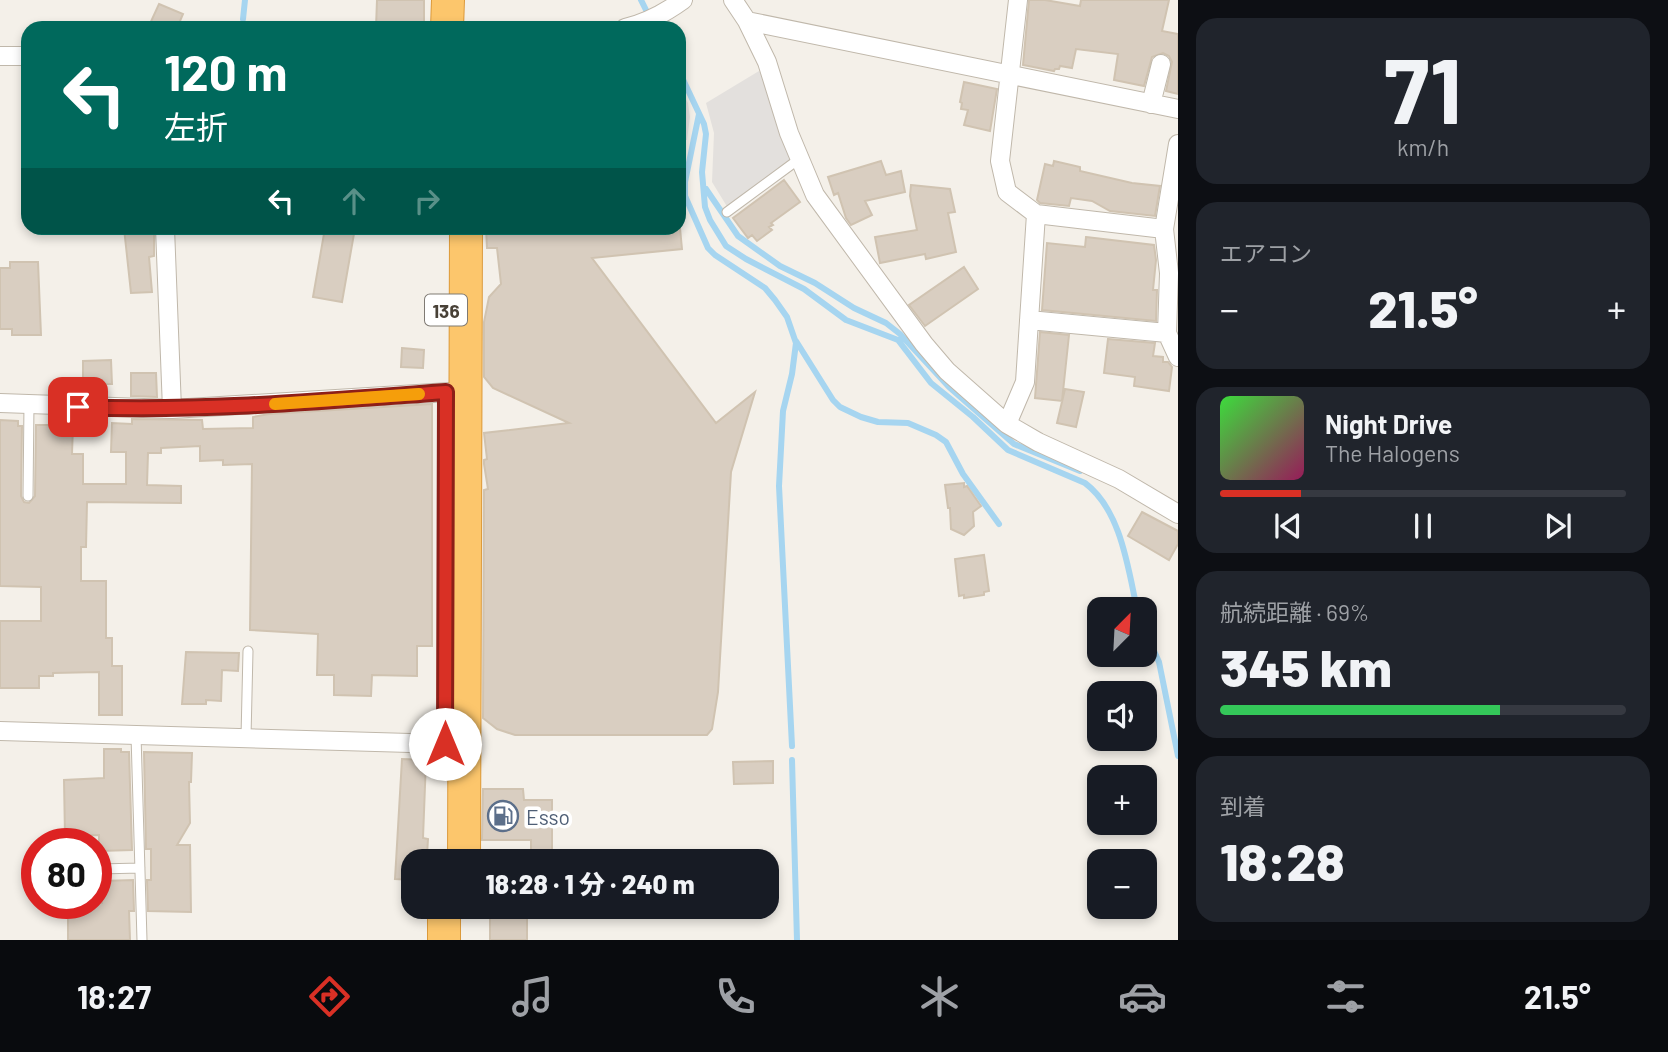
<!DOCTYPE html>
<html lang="ja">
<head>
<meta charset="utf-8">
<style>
  body { margin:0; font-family:Barlow,"Noto Sans JP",sans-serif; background:#20242c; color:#f1f3f6; height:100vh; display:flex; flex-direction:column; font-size:26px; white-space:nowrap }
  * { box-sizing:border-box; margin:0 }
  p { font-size:23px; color:#9ea1a6 }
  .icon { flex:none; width:38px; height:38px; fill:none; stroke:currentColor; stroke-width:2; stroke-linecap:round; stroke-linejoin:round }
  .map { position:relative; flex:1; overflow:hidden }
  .panel { display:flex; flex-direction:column; gap:18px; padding:18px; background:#0d0f14; width:490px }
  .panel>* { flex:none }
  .guide { position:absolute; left:21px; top:21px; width:665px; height:214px; border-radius:21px; box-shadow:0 4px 10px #0003; background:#00695c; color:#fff; overflow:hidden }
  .needle { width:46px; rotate:24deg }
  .buttons { position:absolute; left:1087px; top:597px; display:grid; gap:14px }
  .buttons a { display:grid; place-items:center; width:70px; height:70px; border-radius:14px; background:#171b24; box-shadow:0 4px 10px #0003; font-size:35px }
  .speed { position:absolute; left:21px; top:828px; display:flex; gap:14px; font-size:35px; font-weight:700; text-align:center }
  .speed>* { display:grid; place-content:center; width:91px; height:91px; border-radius:50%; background:#171b24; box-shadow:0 4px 10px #0003; line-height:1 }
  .speed .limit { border:10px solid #d22; background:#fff; color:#111 }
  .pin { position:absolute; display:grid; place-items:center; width:60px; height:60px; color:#fff; margin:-30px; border-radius:14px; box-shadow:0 4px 10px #0006 }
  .me { position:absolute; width:77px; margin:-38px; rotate:0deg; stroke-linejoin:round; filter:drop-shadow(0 0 5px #0008) }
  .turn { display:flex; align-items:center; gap:24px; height:147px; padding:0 28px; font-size:32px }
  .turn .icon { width:91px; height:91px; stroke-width:2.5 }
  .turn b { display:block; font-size:49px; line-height:60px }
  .lanes { display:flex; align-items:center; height:66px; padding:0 28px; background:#0003; justify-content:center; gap:35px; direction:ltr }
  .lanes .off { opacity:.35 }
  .big { font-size:52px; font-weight:800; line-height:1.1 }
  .panel .tile { flex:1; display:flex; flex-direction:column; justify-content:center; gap:10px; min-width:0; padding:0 24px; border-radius:21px; background:#20242c }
  .panel .dial { align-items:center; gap:0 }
  .dial b { font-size:91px; line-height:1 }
  .song { display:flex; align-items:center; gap:21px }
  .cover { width:84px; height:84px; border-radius:10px; background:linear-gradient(135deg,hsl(120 70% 55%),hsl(330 70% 35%)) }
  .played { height:7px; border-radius:4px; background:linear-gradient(90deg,#d93025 20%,#363941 20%) }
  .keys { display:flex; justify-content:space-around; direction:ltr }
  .heat { display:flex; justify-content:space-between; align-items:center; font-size:38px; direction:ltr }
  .charge { height:10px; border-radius:5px; background:linear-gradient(90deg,#34c759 69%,#363941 0) }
  .trip { position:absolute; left:401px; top:849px; width:378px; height:70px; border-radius:21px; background:#171b24; box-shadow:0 4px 10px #0003; font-weight:800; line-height:70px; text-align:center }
  .menu { display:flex; height:112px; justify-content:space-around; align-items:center; background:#090b0e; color:#9ea1a6 }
  .menu .icon { width:49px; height:49px }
  .menu .selected { color:#d93025 }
  .menu b { font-size:32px; color:#f1f3f6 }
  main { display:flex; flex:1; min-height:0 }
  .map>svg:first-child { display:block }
</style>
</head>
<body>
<main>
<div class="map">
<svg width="1178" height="940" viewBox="0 0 1178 940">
  <rect width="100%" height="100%" fill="#f4f0e9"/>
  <path fill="#e3e0dd" d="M759,71L765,78L797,167L731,213L712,182L714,133L706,103Z
    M679,87L688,103L690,117L687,140H679Z"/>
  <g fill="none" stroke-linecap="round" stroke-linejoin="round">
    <path stroke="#a6d5f0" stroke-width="6" d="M641,0L655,28
      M243,19L245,0
      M679,71L704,124L706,134L702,172L705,207L710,220L726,246L746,259L804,289L846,320L898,340L931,383L973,417L1008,450L1085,483C1121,510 1128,568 1137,609
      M699,114L685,182V196L708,248L715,255L765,288L775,300L787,317L796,343L792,374L783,411L779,486L792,746
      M706,189L738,236L780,266L815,283L854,308L886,323L900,334L949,387L1014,444L1080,471
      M796,341L833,400L840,407L861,417L878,422L908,423L936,435L946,442L963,474L999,524
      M1144,629L1159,662L1178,756
      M792,760L797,940"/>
  </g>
  <path fill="#d9cec1" stroke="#d0c3b1" stroke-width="2" d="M377,0H424V28H376Z
    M1029,0H1045L1080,6L1081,0H1169L1162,31L1178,34V94L1166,91L1172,62L1169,56L1163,53L1152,57L1144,86L1114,80L1118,54L1076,49L1072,68L1060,66L1059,69H1055L1054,71L1023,65Z
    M159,4L183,14L177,28H148Z
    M964,82L997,89L990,131L964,125L968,110L961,109L962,103L960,102Z
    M881,161L886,175L901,171L905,192L865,201L872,215L851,225L846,218L838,193L834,195L828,177Z
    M1054,161L1080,167V171L1132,183L1160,186L1155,216L1110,211L1092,201L1071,198L1069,206L1040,203L1037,200L1045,164L1053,166Z
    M784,180L800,202L771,223L773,225L769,227L772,230L757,241L752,235L748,238L733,218Z
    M911,185L950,189L955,212L948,213L956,252L926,259L925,254L880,263L875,237L917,230L910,196Z
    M124,228H154V256L149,257L152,292L131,293Z
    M325,228H355L342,302L313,297Z
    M486,228H541V230L560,228H680L682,249L592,258L716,423L755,392L731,472L718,692L712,729L707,735H515L497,729L483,718L484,490L488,489L484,464V460L487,459L484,433L569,423L493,388L484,377V322L489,297L501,284L497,248H487Z
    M1086,237L1154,245L1156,260L1153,290H1157L1156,321L1042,310L1047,243L1085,247Z
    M10,262H38L41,335H12V329H0V268H10Z
    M964,267L978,289L925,326L909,305Z
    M1040,332L1069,335L1062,401L1035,398Z
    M1108,339L1155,343L1153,356L1163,357V362H1168L1172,367L1169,391L1134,386L1135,377L1104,373Z
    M402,348L424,350L423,368L401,367Z
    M111,360L112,384H83V361Z
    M131,373H156L157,397L131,396Z
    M1065,389L1084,392L1076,427L1057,423Z
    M432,404V646H417V676L372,675L371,696L334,695V675H317L318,634L250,630L252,464L223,465V460L200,461V446L161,448V453H148L147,485L181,486V503L87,502L86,547H81V581H106V638H112V666H122V715H99V672L53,673V676H39V688H0V621H41V587L0,586V420L18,421V426H22L21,496L24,502L29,503L35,496L36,425H73L72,454H83V484H126V452H111L112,423L132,424V419L202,420L203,429L253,428V417L269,414Z
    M964,483V487L967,486L981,506L973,512L974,526L964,535L951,529L950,508H948L945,485Z
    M1142,512L1178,531V544L1169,560L1128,536Z
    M984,555L989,591L984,592V595L964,598V595L959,596L955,559Z
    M186,652L239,653L238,671L222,670L221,701L206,700V704H182Z
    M104,749H121V752H129L132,850L99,851V835L65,836L64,780L104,778Z
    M144,752L192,753L191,782H189L190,823L177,845H190L191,912L148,911L147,880H151V849H146Z
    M402,759L426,760L423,838L428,839L427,855H416V861H413V880L395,879Z
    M773,761V783L734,784L733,762Z
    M483,789H523L524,800H552V861H531V840H482Z
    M133,880L134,911H129L130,940H68V903H102V881Z
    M490,906H527V940H490Z"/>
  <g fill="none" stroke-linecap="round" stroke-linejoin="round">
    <g stroke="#c0b8ab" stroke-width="11">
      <path id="lane" d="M727,212L799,159
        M28,496L29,404
        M136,735L142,940
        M246,737L248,651
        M99,869L140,868"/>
    </g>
    <g stroke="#c0b8ab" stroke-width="20">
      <path id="street" d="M733,0L747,21L767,62L789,133L815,195L924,344L947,371L1007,424L1038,442L1119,479L1178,514
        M747,21L1178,109
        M625,28C647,23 665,13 683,0
        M0,56H28
        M1151,104L1161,64
        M1178,144L1164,229L1169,273L1167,333L1178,357
        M1036,214L1164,229
        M165,228L172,409
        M1029,320L1167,333
        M0,403L172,409L466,391
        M1007,424L1025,382L1036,214L1007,192L1000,161L1018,0
        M0,731L445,744"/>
    </g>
    <g stroke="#dc9a3b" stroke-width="34">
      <path id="highway" d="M447,28L448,0
        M464,861L466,228
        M444,940V906"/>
    </g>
    <use href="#lane" stroke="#fff" stroke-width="9"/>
    <use href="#street" stroke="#fff" stroke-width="18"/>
    <use href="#highway" stroke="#fcc66c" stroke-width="32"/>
  </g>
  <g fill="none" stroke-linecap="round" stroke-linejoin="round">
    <g stroke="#8d1f18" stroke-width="18">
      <path id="route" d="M78,407C201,412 323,401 446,392L445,744"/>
    </g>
    <use href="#route" stroke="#d93025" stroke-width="12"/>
    <path stroke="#f59e0b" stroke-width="12" d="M275,404L419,394"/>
  </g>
  <defs>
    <g id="fuel-ring" transform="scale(1.575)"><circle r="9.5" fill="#fff" stroke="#5c6f8a" stroke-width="1.5"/><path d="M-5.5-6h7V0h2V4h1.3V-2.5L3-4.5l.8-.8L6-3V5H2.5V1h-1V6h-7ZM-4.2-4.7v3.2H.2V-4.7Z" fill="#5c6f8a"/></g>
  </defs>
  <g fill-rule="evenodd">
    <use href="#fuel-ring" x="503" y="816"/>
  </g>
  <g text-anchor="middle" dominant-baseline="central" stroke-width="7" stroke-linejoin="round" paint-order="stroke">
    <rect fill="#fff" stroke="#7f7a73" stroke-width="2" x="425" y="294.5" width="42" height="31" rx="5"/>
    <g font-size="19" font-weight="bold" fill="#484137">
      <text x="446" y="310">136</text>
    </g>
    <g font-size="21" fill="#4e5e75" stroke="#fff" text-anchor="start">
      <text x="526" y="816">Esso</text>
    </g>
  </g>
</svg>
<div class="buttons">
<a><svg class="needle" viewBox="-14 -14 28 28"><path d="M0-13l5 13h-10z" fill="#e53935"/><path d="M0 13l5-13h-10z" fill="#9ea1a6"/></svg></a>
<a><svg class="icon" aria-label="sound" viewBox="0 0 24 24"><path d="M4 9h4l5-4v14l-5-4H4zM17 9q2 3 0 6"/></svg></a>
<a>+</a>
<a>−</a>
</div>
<div class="speed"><div class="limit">80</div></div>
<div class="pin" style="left:78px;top:407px;background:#d93025"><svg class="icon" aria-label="arrive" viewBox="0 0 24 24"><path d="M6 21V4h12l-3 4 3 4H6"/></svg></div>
<svg class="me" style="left:445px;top:744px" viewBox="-20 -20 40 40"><circle r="19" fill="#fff"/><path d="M0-13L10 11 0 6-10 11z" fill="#d93025"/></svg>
<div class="trip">18:28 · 1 分 · 240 m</div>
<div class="guide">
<div class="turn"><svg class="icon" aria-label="left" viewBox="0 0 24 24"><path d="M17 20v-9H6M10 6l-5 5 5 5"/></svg><div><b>120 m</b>左折</div></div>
<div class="lanes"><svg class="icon" aria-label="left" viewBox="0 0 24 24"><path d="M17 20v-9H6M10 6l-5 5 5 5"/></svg><svg class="icon off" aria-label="ahead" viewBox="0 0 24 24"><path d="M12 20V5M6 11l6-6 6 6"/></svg><svg class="icon off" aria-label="right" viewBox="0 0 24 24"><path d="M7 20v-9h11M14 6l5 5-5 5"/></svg></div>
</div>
</div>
<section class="panel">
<div class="tile dial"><b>71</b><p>km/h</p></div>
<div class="tile"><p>エアコン</p>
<div class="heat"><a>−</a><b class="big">21.5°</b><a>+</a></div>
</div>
<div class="tile">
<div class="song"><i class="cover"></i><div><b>Night Drive</b><p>The Halogens</p></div></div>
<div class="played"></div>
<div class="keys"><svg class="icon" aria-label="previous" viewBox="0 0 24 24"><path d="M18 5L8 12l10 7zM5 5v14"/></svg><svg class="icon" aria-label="pause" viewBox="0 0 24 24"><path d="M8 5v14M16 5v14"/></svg><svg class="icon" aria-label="next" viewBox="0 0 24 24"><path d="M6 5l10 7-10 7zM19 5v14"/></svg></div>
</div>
<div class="tile"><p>航続距離 · 69%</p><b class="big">345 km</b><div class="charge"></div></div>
<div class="tile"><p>到着</p><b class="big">18:28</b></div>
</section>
</main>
<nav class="menu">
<b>18:27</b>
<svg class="icon selected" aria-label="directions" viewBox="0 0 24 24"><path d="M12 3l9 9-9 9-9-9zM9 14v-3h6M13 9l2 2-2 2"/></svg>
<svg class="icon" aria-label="music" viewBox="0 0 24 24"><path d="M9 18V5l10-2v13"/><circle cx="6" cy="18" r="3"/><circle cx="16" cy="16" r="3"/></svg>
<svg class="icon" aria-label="phone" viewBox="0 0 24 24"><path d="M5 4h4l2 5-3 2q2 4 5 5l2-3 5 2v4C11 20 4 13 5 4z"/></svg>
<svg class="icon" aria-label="climate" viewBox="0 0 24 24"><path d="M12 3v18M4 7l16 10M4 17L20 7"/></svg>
<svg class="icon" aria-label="car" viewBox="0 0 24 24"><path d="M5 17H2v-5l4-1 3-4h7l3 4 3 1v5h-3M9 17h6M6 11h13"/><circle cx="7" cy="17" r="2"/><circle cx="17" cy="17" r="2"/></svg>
<svg class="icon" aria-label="filters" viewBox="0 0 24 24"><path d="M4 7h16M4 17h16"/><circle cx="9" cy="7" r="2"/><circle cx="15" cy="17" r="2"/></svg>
<b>21.5°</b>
</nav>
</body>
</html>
